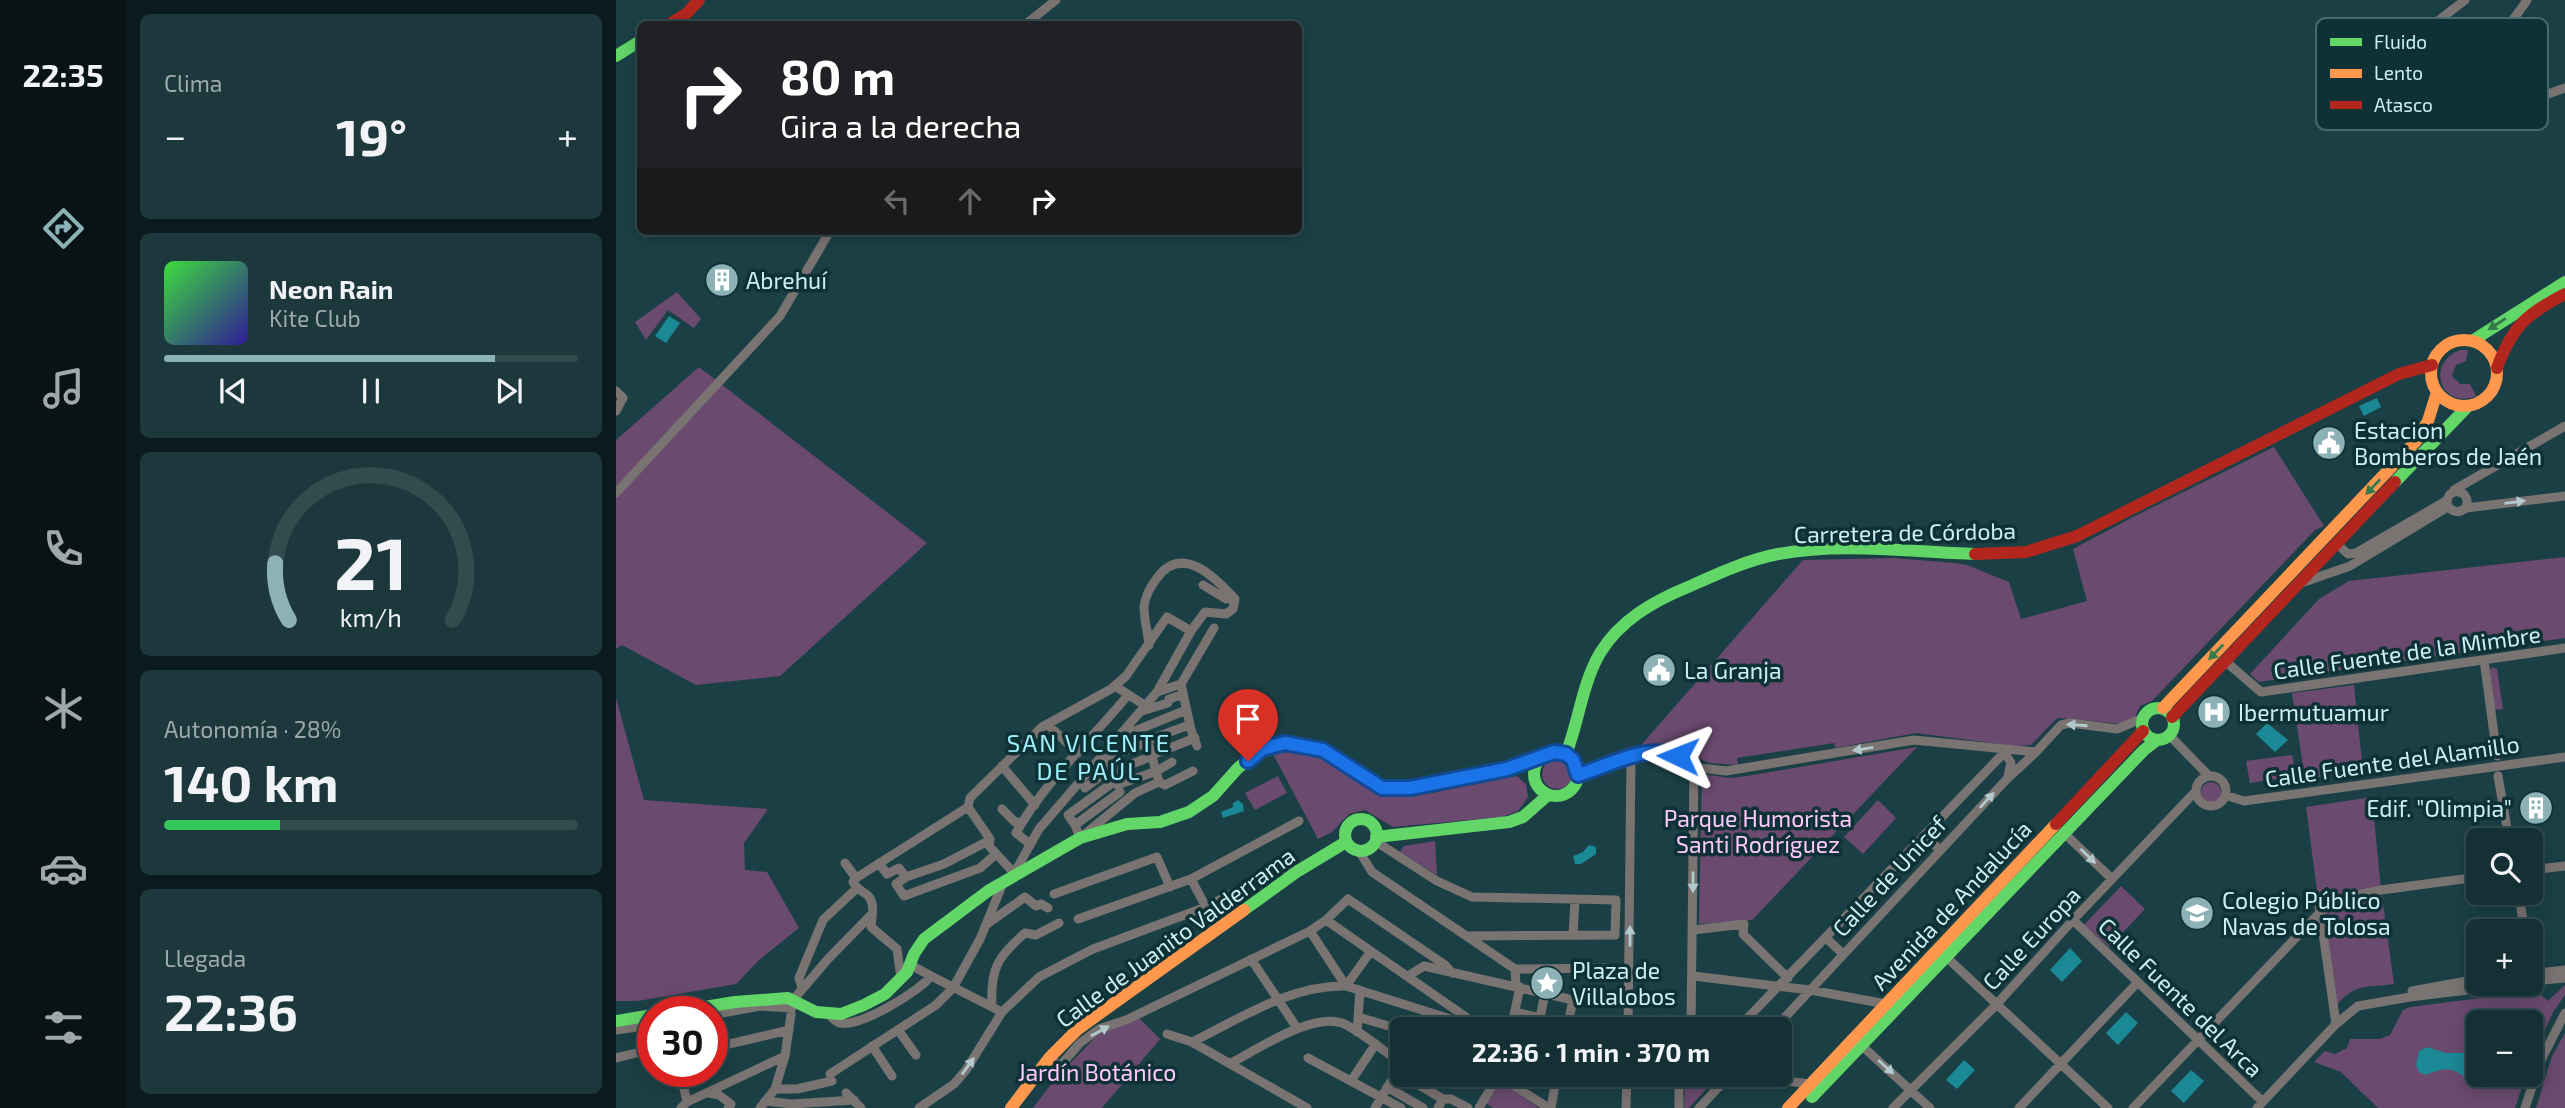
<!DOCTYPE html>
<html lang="es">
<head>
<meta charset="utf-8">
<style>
  body { margin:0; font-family:"Exo 2",sans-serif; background:#1d383c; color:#f1f3f6; height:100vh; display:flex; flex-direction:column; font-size:26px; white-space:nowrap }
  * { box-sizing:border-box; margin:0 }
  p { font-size:23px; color:#9da9ac }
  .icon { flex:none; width:38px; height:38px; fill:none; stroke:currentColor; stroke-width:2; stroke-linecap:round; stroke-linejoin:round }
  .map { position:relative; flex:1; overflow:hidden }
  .panel { display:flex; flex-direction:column; gap:14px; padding:14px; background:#0b1a1d; width:490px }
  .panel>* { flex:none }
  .guide { position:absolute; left:21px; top:21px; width:665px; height:214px; border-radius:10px; box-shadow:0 4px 18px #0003,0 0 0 2px #334b4f; background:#202124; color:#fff; overflow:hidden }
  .tools { position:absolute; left:1850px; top:828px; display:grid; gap:14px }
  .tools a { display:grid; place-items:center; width:77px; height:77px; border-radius:10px; background:#143034; box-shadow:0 4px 18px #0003,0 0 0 2px #334b4f; font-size:35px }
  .speed { position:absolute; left:21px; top:996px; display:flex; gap:14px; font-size:35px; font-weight:700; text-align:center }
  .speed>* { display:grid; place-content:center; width:91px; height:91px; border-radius:50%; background:#143034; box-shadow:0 4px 18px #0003,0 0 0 2px #334b4f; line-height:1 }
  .speed .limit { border:10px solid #d22; background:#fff; color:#111 }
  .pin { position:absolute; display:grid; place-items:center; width:60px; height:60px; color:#fff; margin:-72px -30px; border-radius:50% 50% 50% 0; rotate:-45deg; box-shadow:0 0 7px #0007 }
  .pin .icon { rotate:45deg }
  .me { position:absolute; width:77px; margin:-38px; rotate:272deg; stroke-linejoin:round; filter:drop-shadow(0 0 5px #0008) }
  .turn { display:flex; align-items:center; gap:24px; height:147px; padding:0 28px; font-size:32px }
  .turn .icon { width:91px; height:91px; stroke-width:2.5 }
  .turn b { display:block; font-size:49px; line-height:60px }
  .lanes { display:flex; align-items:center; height:66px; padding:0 28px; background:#0003; justify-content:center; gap:35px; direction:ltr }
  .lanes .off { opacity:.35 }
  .big { font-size:52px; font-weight:700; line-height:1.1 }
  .panel .widget { flex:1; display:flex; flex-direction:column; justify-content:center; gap:10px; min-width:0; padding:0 24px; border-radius:10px; background:#1d383c }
  .panel .dial { align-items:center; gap:0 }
  .dial svg { height:182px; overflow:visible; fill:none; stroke:#334b4f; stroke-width:7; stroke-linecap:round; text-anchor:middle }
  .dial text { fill:#f1f3f6; stroke:none }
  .song { display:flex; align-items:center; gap:21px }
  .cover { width:84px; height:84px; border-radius:10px; background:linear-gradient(135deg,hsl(120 70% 55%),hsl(250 70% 35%)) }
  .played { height:7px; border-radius:4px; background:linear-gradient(90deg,#8cb2b8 80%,#334b4f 80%) }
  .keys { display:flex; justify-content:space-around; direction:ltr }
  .heat { display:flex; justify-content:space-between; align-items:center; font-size:38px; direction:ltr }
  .charge { height:10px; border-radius:5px; background:linear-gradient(90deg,#34c759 28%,#334b4f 0) }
  .trip { position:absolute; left:774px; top:1017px; width:402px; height:70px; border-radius:10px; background:#143034; box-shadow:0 4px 18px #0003,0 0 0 2px #334b4f; font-weight:700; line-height:70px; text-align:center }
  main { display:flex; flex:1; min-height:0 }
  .tab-bar { display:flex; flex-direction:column; width:126px; justify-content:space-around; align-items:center; background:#081315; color:#9da9ac }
  .tab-bar .icon { width:49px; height:49px }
  .tab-bar .active { color:#8cb2b8 }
  .tab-bar b { font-size:32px; color:#f1f3f6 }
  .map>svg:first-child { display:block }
</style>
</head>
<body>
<main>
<nav class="tab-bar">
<b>22:35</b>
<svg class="icon active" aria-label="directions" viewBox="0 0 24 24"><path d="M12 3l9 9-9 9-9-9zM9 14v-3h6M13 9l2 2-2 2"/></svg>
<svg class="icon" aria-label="music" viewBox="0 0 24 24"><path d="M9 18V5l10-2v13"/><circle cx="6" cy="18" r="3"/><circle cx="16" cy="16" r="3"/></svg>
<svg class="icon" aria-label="phone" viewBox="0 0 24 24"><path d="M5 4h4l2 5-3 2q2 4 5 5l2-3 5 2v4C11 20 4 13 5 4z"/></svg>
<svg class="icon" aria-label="climate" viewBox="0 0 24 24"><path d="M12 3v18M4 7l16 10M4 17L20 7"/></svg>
<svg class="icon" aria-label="car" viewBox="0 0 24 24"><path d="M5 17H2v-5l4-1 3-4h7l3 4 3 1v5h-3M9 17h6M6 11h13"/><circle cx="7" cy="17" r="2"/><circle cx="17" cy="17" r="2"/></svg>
<svg class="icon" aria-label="filters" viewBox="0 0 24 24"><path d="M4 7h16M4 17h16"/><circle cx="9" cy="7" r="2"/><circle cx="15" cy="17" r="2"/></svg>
</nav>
<section class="panel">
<div class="widget"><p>Clima</p>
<div class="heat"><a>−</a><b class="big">19°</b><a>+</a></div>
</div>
<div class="widget">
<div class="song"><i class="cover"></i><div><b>Neon Rain</b><p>Kite Club</p></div></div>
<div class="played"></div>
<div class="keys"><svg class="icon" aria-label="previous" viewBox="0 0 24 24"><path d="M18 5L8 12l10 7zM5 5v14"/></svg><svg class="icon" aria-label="pause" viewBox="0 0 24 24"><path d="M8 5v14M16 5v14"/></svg><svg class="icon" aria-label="next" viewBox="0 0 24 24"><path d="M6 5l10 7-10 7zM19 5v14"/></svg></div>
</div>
<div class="widget dial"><svg viewBox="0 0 100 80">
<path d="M14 69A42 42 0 1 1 86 69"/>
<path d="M14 69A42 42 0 0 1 8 44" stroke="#8cb2b8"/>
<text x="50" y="56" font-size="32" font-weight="700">21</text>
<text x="50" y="72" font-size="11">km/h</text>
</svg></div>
<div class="widget"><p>Autonomía · 28%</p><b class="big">140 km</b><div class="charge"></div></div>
<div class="widget"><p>Llegada</p><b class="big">22:36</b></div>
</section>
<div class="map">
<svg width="1949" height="1108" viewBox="0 0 1949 1108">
  <rect width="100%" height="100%" fill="#1a4045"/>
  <path fill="#6a4a6f" d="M61,292L85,319L78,328L52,310L30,340L19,322Z
    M1844,350H1852L1850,361L1840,365L1836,376L1844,384H1854L1860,396C1826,410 1808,364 1844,350Z
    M83,367L311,543L164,676L80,685L6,645L0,649V440Z
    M1658,447L1708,526L1699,530L1536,701L1524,706L1518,719L1506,724L1445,718L1440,719L1415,745L1399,746L1300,733L1219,748L1218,743L1121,758L1122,765L1093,763L1061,748L1050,746L1020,751L1187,560L1279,558L1338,563L1351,565L1393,582L1405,619L1471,601L1457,549L1519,516Z
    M1949,557V638L1643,682L1634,674L1703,599L1733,581Z
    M1876,667L1881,669L1887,709L1877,710L1874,670Z
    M1738,685L1747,771L1689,779L1676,693Z
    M0,698L28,800L152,809L128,843L129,870L151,872L183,928L143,960L120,984L22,1001H0Z
    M1301,747L1136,920L1083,924L1086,774L1114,778L1131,776Z
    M684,751L710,758L760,794L777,797H796L901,776L910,784L912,797L902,811L886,817L777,827L749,810L733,814L716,832L702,839L657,754Z
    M1676,755L1680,776L1634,783L1630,761Z
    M926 774a15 15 0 1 1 30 0a15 15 0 1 1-30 0Z
    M662,776L671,793L639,810L629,793Z
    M1585 792a10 10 0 1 1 20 0a10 10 0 1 1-20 0Z
    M1756,797L1765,890L1702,898L1690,807Z
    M1262,800L1280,818L1247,854L1228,837Z
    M819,841L821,875L784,852L788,846Z
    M1505,886L1529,909L1493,947L1468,925Z
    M1766,896L1778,984C1748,988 1737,983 1718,1009L1704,916C1721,897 1742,898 1766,896Z
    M1949,985V995L1937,1012L1915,1062L1914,1022H1862V1074L1910,1075L1899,1108H1762L1725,1072L1698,1062L1709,1051L1719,1054L1731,1048L1734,1039H1764L1774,1035L1787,1010L1794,1007L1919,991L1932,1001Z
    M522,1017L544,1039L486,1108H417L436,1083L435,1073C456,1069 469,1044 486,1032C497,1025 511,1022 522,1017Z
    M1949,1033V1108H1920L1936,1056Z
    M1087,1076V1082L1095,1083L1098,1077L1100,1078L1073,1108H1068L1069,1086L1078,1079Z
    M886,1083L923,1108H877L870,1103L881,1084Z"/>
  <path fill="#1b8895" d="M53,316L64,323L50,343L39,336Z
    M1761,398L1765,407L1748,416L1743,406Z
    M1651,723L1672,740L1659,752L1640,734Z
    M622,800L627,804L628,811L607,818L605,812L617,807V803Z
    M973,845L980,847V854L965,864H959L957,856L967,852Z
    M1454,948L1466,961L1446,982L1434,970Z
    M1510,1012L1522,1023L1502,1045L1490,1033Z
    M1812,1047L1829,1053H1862V1074L1876,1075L1867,1084C1839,1078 1843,1060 1810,1075L1803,1072L1800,1065L1803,1051Z
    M1348,1060L1359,1070L1341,1089L1330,1080Z
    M1575,1070L1588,1081L1568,1103L1555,1091Z"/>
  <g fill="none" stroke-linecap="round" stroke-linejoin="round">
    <path stroke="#797372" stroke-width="9" d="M1911,0C1894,27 1851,70 1852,102L1861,110L1877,113L1949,88
      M410,24L440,0
      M1780,30L1791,39L1809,31L1849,0
      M0,391L7,398L0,411
      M1838,490L1949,426
      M0,493L164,316L214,231
      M1832,507C1839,513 1843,513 1850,508L1949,496
      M1832,507C1826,486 1857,487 1850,508
      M1721,544L1732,554L1740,553L1830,501
      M1688,582L1734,566L1832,507
      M587,585L610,599H619
      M1868,660L1881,756
      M1609,661L1645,692L1949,648
      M565,684L575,730L581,746
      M499,686L530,706
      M541,692L565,684L598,628
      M526,711L552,703L553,699L565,695
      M431,724L462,753
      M573,725L535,739L532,742L543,782L549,785L577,771
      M1553,735L1593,776
      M502,738L570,710
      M1387,750L1395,763L1392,776
      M488,753L500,784
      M536,755L579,738
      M490,758L532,742
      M386,766L419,805
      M496,772L536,756
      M962,775L1015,757L1046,752L1062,756L1085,768L1110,771L1298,740L1420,752L1445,725L1454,723L1501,729L1527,718
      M1580 791a15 15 0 1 1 30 0a15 15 0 1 1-30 0Z
      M1882,776L1893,840
      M501,785L541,771L556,762
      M469,788L494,769
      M504,792L459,825L464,838L519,793L543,782
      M1609,795L1628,801L1949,757
      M352,807L354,798L426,727L495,689L510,676L551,617L575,631
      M352,807L374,839L373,846L398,873
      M386,809L399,822H406
      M459,825L452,815L499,781
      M1448,833L1496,879
      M1308,835L1324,850
      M759,841L821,881L856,897L1000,900L999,935L852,936
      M414,844L400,833C429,781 475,740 512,695
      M743,851L756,872L899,969L900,986
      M229,863L240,878L237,882C241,889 244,890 250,894C260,901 256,916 255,927L281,949L285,979
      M263,863L271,874L283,868L290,877L280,884L288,896L364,868L380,854
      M1914,870L1949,866
      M290,877L328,864L374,840
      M396,877L423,829L541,692L575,631L589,612L610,614L617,609L619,599C598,576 566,544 541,578C534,587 529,597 528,607C528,620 532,633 533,645
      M240,878L352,807
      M575,879L590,907
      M1902,892L1909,931
      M438,894L541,857L554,887
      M1702,898L1720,1024
      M462,919L575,879L683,821
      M710,920L857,1022
      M1457,920L1647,1102
      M371,924L409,897L420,906L425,904L432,908
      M1077,930L1128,924L1127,934L1172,978
      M694,931L730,986
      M957,935L959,900
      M1210,938L1226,953
      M1327,954L1492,1108
      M635,959L681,1028
      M1914,962L1915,967
      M293,964L315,976
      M899,969L991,968
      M1914,974L1949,970
      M792,976L808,966L957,1000L952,1024L899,1012
      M1077,976L1194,990L1270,1004
      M1914,981L1949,978
      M730,986L755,951
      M186,988L183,978L207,920L241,888
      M1796,991L1862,979
      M177,1000L212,959L256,914
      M376,1006C374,969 382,956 409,933L420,935L443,923
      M211,1013C215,1016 219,1022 224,1023C243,1028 304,991 315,976L386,1012
      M96,1015L144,1006L176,1008
      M742,1017L786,1030
      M924,1018L929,993
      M895,1029L904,987
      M1012,1029L1015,757
      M1075,1029L1078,765
      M1121,1029L1384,757
      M1158,1029L1390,780L1420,752
      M0,1030L37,1025
      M282,1030L300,1055
      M741,1032L744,990
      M551,1034L576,1042L691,1108
      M576,1042C625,1018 674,985 730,986L866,1029
      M1245,1045L1314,1108
      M256,1046L276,1076
      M96,1048L173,1030
      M434,1057L443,1067L464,1043L483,1029L510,1020L694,931L710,920L732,899L829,965L836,973
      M0,1058L37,1049
      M692,1058L785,1108
      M615,1063C642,1049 695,1013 726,1023C742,1029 770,1053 786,1063
      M64,1071L71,1102
      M781,1072L827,1099L822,1108
      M214,1074L320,1005L337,988L364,939L387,883
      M879,1074L933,1108
      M1045,1074L1063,1078
      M1114,1074L1194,1084
      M1063,1078V1108
      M735,1081L759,1045
      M771,1087L807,1108
      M159,1089H181L216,1081
      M93,1093L103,1095L115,1104L112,1108
      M230,1093L245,1108
      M827,1099H835L852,1108
      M149,1101L176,1104L238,1100
      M65,1108L71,1102L169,1056
      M144,1108L159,1089L169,1056L175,1014
      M303,1108L338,1084L350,1070L386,1012L423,977L477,949L590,907L660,871L671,868L682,871
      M759,1108L783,1068
      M863,1108L883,1074
      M935,1108L941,1074
      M1010,1108L1011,1074
      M1083,1108L1115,1074
      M1277,1108L1380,1005L1457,920L1579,792
      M1403,1108L1522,982
      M1517,1108L1715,901L1765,890L1862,877
      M1641,1108L1720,1024L1742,1006L1794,997L1901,984
      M1909,1108L1924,1062L1949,1013"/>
    <path stroke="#63d668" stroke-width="12" d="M0,56L24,41
      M1856,341L1949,282
      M1779,482L1852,406
      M1526 724a16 16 0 1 1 32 0a16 16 0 1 1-32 0Z
      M918 774a22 22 0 1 1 44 0a22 22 0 1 1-44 0Z
      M950,754C963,721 966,684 984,653C1004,620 1038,601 1072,587C1101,574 1131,560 1162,554C1227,542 1294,552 1359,554
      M729 835a16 16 0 1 1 32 0a16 16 0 1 1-32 0Z
      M760,837L893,822L907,817L932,795
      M628,910L682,871L730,842
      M58,1012L119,1002L172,998L200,1012L225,1014L248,1005L269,994L291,972L298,954L308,939L372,891L464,838L511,824L544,822L573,812L597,796L622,768L646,749L669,743L691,747
      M0,1021L37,1015
      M1196,1097L1528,750L1541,740"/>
    <path stroke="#ff974d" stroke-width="12" d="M1815 373a33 33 0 1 1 66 0a33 33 0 1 1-66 0Z
      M1547,708L1801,440L1812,421L1821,392
      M691,747L707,750L766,788H794L884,771L926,757
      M395,1108L434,1057L462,1029L628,910
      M1172,1108L1440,824"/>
    <path stroke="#b3261e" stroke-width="12" d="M54,24L71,13L83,0
      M1881,368C1896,327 1910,314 1949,294
      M1359,554L1410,552L1461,536L1783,374L1816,365
      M1556,717L1779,482
      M1440,824L1527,731"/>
  </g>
  <defs><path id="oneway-solid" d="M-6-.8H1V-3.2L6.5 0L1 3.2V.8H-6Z" transform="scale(1.75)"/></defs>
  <g fill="#347b4c">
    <use href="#oneway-solid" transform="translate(1881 324) rotate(147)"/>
    <use href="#oneway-solid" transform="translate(1757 487) rotate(133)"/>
    <use href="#oneway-solid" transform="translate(1600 652) rotate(134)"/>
  </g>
  <g fill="#b2cace">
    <use href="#oneway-solid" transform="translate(1899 502) rotate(-7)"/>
    <use href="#oneway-solid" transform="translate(1461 725) rotate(-176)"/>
    <use href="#oneway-solid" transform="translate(1247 749) rotate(171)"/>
    <use href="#oneway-solid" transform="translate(1371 800) rotate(-47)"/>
    <use href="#oneway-solid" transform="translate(1472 856) rotate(44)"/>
    <use href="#oneway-solid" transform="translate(1077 882) rotate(90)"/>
    <use href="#oneway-solid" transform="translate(1014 936) rotate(-90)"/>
    <use href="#oneway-solid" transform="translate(484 1031) rotate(-29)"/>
    <use href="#oneway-solid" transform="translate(352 1066) rotate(-54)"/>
    <use href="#oneway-solid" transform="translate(1270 1067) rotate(42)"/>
  </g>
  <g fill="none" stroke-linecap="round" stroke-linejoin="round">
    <g stroke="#114b97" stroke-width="18">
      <path id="route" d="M632,761L646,749L669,743L707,750L766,788H794L891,769L938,752L950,754L957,760L962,775C993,766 1030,743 1062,756"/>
    </g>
    <use href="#route" stroke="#1a73e8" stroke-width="12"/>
  </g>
  <defs>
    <g id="building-disc" transform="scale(1.75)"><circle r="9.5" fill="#8cb2b8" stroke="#0e3136"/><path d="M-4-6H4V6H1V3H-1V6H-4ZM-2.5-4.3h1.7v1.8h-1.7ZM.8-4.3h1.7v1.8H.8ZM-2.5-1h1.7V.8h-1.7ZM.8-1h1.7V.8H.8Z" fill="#fff"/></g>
    <g id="civic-disc" transform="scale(1.75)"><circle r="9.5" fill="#8cb2b8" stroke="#0e3136"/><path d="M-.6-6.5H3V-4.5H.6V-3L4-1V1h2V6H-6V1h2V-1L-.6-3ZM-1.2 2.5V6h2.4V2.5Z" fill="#fff"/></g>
    <g id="hospital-disc" transform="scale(1.75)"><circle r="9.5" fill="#8cb2b8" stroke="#0e3136"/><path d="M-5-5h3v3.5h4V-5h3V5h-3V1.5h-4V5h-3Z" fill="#fff"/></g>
    <g id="school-disc" transform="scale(1.75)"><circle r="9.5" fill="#8cb2b8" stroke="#0e3136"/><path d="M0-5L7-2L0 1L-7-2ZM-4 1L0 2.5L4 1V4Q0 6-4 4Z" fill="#fff"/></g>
    <g id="sight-disc" transform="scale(1.75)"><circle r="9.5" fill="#8cb2b8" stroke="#0e3136"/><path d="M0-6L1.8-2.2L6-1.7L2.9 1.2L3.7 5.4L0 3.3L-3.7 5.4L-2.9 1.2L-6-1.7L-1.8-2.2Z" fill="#fff"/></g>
  </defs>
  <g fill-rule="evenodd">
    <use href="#building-disc" x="106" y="280"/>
    <use href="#civic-disc" x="1713" y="443"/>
    <use href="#civic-disc" x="1043" y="670"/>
    <use href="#hospital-disc" x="1598" y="712"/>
    <use href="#building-disc" x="1920" y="808"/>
    <use href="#school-disc" x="1581" y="913"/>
    <use href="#sight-disc" x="931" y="983"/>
  </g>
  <g text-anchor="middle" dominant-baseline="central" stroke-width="7" stroke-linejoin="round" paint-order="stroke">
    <g font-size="23" fill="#caf0f6" stroke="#0e3136" text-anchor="start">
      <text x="130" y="280">Abrehuí</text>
      <text x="1738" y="430">Estacion<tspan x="1738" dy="26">Bomberos de Jaén</tspan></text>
      <text x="1068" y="670">La Granja</text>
      <text x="1622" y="712">Ibermutuamur</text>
      <text x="1896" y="808" text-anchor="end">Edif. "Olimpia"</text>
      <text x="1606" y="900">Colegio Público<tspan x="1606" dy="26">Navas de Tolosa</tspan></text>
      <text x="956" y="970">Plaza de<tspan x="956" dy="26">Villalobos</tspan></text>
    </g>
    <g font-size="23" fill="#caf0f6" stroke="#0e3136">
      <text transform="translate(1289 532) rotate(-1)">Carretera de Córdoba</text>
      <text transform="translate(1791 652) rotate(-8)">Calle Fuente de la Mimbre</text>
      <text transform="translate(1776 761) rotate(-8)">Calle Fuente del Alamillo</text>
      <text transform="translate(1273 876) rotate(-47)">Calle de Unicef</text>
      <text transform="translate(1335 905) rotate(-47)">Avenida de Andalucía</text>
      <text transform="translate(559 937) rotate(-36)">Calle de Juanito Valderrama</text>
      <text transform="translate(1415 938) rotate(-47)">Calle Europa</text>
      <text transform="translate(1565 997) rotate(44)">Calle Fuente del Arca</text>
    </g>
    <g font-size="23" fill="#ffc9fd" stroke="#0e3136">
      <text x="1142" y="818">Parque Humorista<tspan x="1142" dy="26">Santi Rodríguez</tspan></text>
      <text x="481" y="1072">Jardín Botánico</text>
    </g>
    <g font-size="24" letter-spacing="2" fill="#9ff0fb" stroke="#0e3136">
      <text x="473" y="742">SAN VICENTE<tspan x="473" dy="28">DE PAÚL</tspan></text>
    </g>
  </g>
  <rect x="1700" y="18" width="232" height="112" rx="10" fill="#0e3136" stroke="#466a70" stroke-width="2"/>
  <rect x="1714" y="38" width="32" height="8" fill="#63d668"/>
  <rect x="1714" y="69" width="32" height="9" fill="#ff974d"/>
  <rect x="1714" y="101" width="32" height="8" fill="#b3261e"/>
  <g font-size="19" fill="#caf0f6">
    <text x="1758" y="49">Fluido</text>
    <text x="1758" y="80">Lento</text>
    <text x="1758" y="112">Atasco</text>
  </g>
</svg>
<div class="tools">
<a><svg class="icon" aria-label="search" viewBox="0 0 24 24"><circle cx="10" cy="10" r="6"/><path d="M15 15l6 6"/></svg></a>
<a>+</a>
<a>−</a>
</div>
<div class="speed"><div class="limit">30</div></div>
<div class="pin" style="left:632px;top:761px;background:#d93025"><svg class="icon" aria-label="arrive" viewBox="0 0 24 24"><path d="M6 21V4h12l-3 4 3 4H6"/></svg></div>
<svg class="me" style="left:1062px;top:756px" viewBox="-20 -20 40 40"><path d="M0-17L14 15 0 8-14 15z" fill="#1a73e8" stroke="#fff" stroke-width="4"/></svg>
<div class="trip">22:36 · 1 min · 370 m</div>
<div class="guide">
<div class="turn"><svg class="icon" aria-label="right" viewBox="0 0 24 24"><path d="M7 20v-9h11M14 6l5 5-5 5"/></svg><div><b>80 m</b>Gira a la derecha</div></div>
<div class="lanes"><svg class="icon off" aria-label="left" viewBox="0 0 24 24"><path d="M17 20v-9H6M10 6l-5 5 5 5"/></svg><svg class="icon off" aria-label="ahead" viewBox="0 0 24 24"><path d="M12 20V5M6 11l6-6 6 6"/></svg><svg class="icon" aria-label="right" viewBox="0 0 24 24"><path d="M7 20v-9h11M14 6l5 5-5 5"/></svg></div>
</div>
</div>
</main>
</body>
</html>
